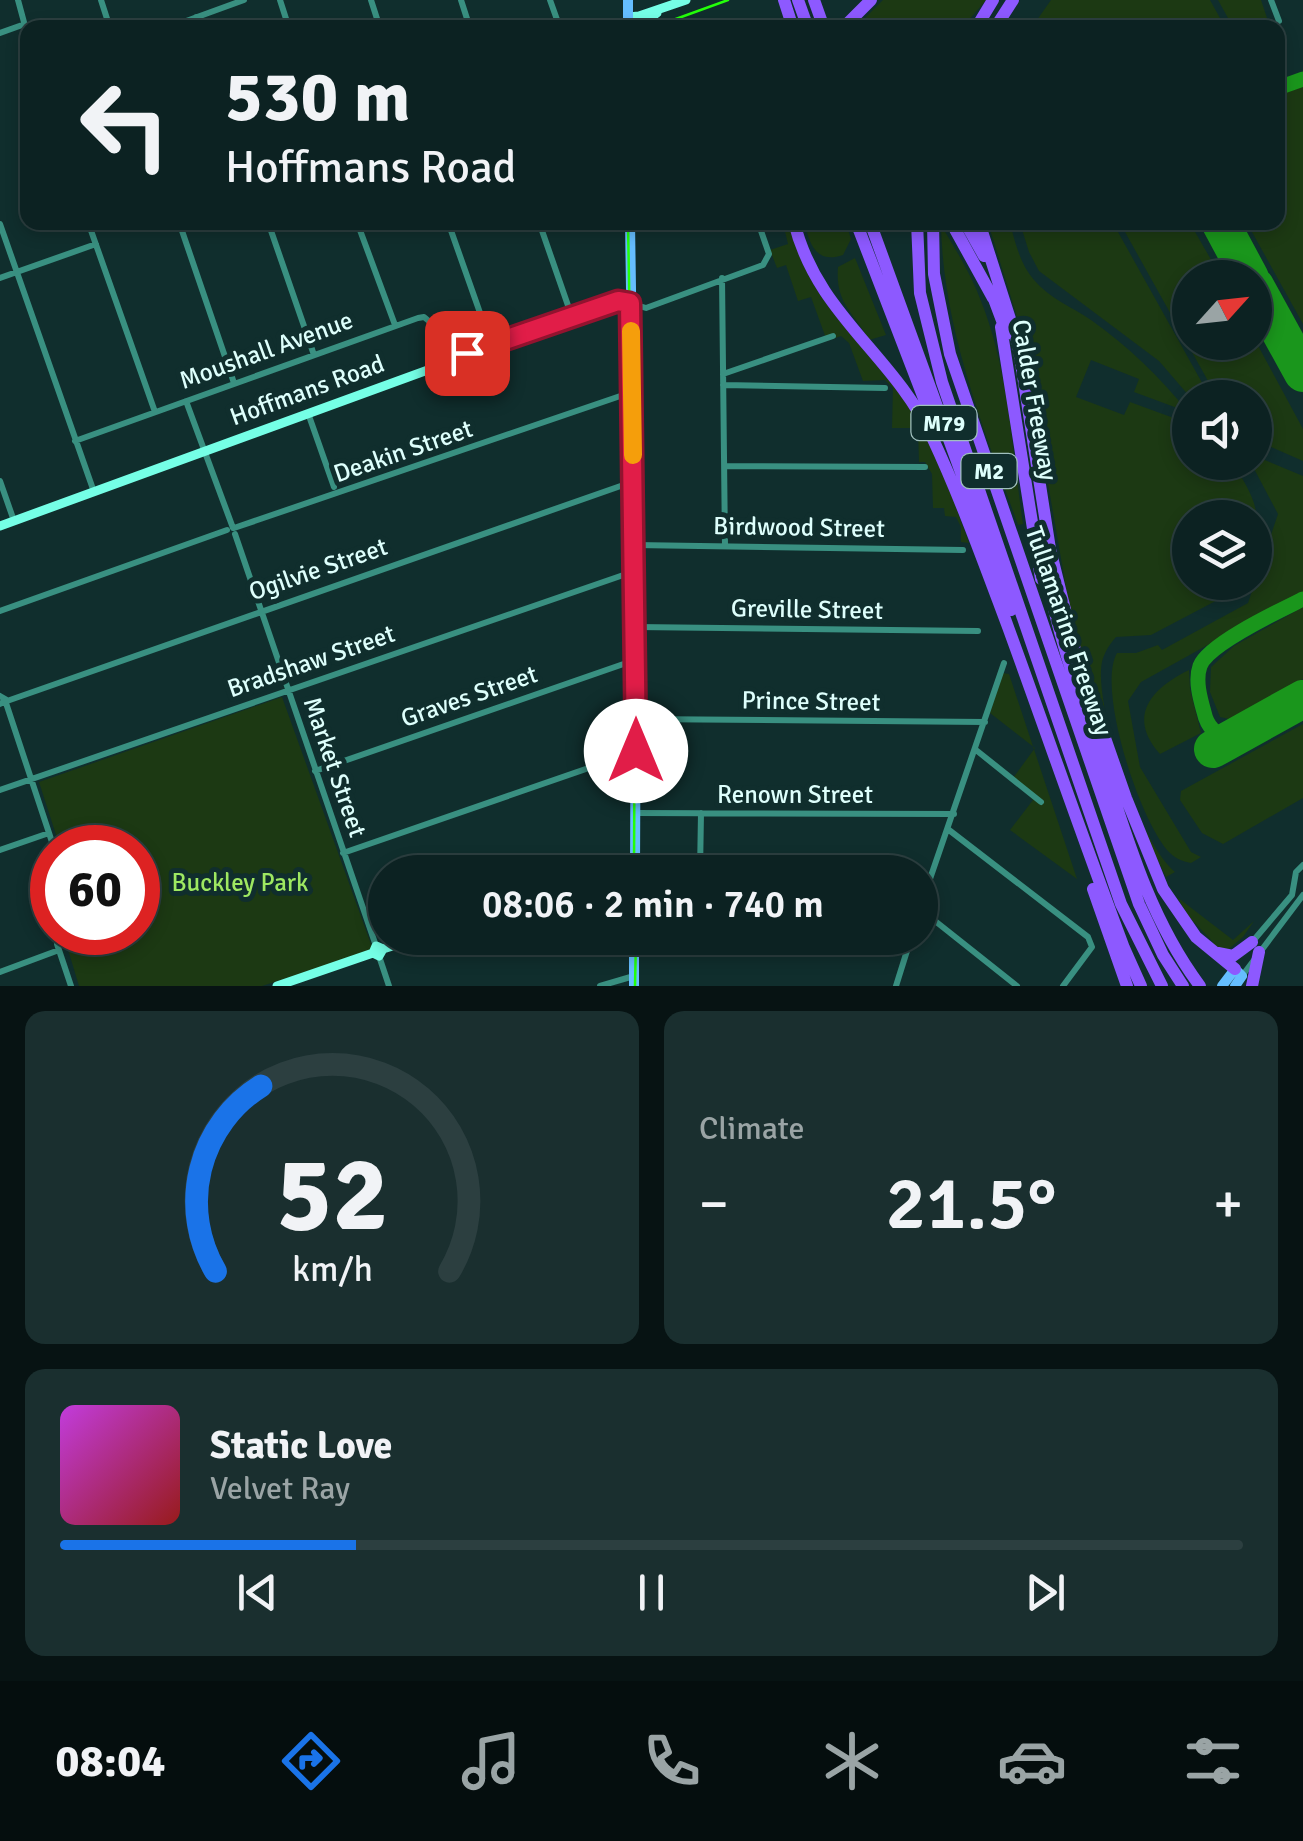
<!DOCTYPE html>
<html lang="en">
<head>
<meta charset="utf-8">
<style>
  body { margin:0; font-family:Signika,sans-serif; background:#1a2f2f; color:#f1f3f6; height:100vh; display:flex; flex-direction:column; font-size:38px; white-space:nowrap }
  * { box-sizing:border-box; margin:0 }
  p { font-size:32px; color:#9aa4a5 }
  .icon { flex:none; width:55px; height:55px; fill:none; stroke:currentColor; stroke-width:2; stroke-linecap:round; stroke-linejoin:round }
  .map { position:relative; height:986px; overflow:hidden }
  .panel { display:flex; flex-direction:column; gap:25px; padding:25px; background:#071313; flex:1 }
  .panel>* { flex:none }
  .guide { position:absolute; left:20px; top:20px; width:1265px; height:210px; border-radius:20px; box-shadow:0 5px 15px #0003,0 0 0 2px #2c3f40; background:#0c2222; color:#f1f3f6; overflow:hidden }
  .needle { width:65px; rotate:63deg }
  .controls { position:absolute; left:1172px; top:260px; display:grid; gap:20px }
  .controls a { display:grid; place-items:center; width:100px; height:100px; border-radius:50%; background:#0c2222; box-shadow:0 5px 15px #0003,0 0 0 2px #2c3f40; font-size:50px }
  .speed { position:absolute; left:30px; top:825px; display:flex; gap:20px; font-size:50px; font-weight:700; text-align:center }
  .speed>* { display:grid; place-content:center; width:130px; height:130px; border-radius:50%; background:#0c2222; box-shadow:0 5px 15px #0003,0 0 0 2px #2c3f40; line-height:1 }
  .speed .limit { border:15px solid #d22; background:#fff; color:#111 }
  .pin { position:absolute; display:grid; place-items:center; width:85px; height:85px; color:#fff; margin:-42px; border-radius:20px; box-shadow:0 5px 15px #0006 }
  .me { position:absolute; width:110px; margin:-55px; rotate:0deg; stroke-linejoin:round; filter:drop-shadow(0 0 8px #0008) }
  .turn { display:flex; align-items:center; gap:35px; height:210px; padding:0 40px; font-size:45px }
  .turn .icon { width:130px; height:130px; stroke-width:2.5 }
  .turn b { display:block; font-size:70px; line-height:85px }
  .big { font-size:75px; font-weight:600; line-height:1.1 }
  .panel .card { flex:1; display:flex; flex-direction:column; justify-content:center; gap:15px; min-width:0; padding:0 35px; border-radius:20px; background:#1a2f2f }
  .panel .dial { align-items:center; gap:0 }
  .dial svg { height:260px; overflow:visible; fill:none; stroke:#2c3f40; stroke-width:7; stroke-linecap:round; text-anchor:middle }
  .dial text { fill:#f1f3f6; stroke:none }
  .song { display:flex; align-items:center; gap:30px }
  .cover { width:120px; height:120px; border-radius:15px; background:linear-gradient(135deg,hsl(290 70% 55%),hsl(0 70% 35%)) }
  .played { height:10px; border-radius:5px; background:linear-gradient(90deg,#1a73e8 25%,#2c3f40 25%) }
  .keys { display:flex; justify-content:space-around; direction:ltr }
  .heat { display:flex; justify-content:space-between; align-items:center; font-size:55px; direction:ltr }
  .panel .tiles { flex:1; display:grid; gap:25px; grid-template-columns:1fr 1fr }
  .card:last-child { grid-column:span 2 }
  .trip { position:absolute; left:368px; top:855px; width:570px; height:100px; border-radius:50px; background:#0c2222; box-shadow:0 5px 15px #0003,0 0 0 2px #2c3f40; font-weight:600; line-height:100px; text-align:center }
  .tabs { display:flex; height:160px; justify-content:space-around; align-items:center; background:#050e0e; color:#9aa4a5 }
  .tabs .icon { width:70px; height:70px }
  .tabs .on { color:#1a73e8 }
  .tabs b { font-size:45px; color:#f1f3f6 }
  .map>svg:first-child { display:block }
</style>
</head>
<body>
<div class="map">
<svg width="1303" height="986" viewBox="0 0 1303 986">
  <rect width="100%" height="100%" fill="#102e2d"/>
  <path fill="#1c3913" d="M883,0H986L963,27H856Z
    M1051,0H1210L1225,27H1032Z
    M1218,0H1261L1270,27H1233Z
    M1303,86V324L1247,223L1278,222V96Z
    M783,223H790C808,309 867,340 911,408C937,448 952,498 969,543L961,542V527L956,517L945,516L944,508H933L932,474L925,462H919L918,428H892L893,388L885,380L863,381L849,343L841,336L827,341L811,297L798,301L786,265L777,268L770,250L788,244Z
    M805,223H846L851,239L843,255C817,264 809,245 805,223Z
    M988,223H1010C1015,242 1020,264 1034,280C1049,298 1072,307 1091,320C1129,347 1159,376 1188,412L1134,392L1139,379L1091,360L1076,397L1124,415L1130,402L1190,424V462L1233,463C1245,484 1262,506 1255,531V518H1190V582L1235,583L1227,595L1151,635L1116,637C1108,646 1101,657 1101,671C1099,718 1139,842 1175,872L1166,877L1134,812L1106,739L1072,622L1022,333Z
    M1020,223H1113L1210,397H1190L1159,361L1039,271L1029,252Z
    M1120,223H1190L1221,277L1190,278V342L1255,340L1303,429V461L1255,440V398L1217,397Z
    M941,225C956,250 971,274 981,301C1009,371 1012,450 1023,524L1018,525C984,429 943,329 941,225Z
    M855,258L886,335L869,340C854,312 835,304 838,267Z
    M1255,456L1303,476V592L1141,682L1128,701L1140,767L1191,852L1201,857L1191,863C1182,861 1176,859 1170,853C1141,825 1096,689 1117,653H1136L1158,645L1162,650L1248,603L1278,514L1251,463L1255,462Z
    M1303,607V679L1229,719L1220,717L1210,692L1211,667L1234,646Z
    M1189,670L1190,689L1201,733L1160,754C1126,716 1152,688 1189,670Z
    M1003,673L1009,674L1077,879L1010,830L1033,800L1013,778L1035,748L990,713Z
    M282,697L372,947L370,951L262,986H79L63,933L138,932V848L60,847L39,782Z
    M1303,724V798L1223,844L1202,833L1180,800L1181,791Z
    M1177,897L1233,940L1254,921L1243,937L1229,949L1213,947V942L1189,917Z"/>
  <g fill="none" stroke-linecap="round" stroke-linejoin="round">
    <path stroke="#1a961c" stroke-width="15" d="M1278,88L1303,79
      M1251,727L1229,737C1215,735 1207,726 1204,712C1200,698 1195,680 1200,666C1208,644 1281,610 1303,599"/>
    <path stroke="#1a961c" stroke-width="38" d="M1220,222L1250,278
      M1255,286L1303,373
      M1213,749L1303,699"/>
    <path stroke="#399081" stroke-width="6" d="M18,0L28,37
      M101,0L110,28
      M280,0L289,28
      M371,0L380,28
      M461,0L470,28
      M550,0L560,28
      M1271,0L1279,21
      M196,17L200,28
      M89,28L107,20
      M167,28L244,0
      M764,28L777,23
      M0,33L25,24
      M88,222L155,412
      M179,222L234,383
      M268,222L314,355
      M357,222L395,325
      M448,222L491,344
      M539,222L572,317
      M0,224L94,492
      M0,278L96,244
      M722,278L725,546
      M630,303L646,308L763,265L769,254L758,222
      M723,374L833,336
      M723,385L885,388
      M186,401L233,528
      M308,413L334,487
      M75,441L418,318L424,317L430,322L444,362
      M725,466L925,467
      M0,481L14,521
      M234,528L632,392
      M235,534L376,946
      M635,545L963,550
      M0,611L227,530
      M636,627L978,631
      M0,696L7,700L0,704
      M7,701L632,482
      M6,703L54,848
      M636,719L985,722
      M976,750L1041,802
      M315,771L635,660
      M0,790L635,571
      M636,813L954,814
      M949,830L1088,937L1092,947L1063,986
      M0,850L49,833
      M343,853L635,752
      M700,872L701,813
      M920,908L1004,663
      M920,909L1017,986
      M58,932L57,944L71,986
      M1253,941L1292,895L1296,872L1303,865
      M379,956L389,986
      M0,972L59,950
      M1242,976L1303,895
      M600,986L634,976
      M896,986L911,938"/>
    <path stroke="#75ffe6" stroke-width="9" d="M628,17L639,16L686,0
      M637,28L657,13
      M0,526L617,301L630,303
      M610,872L635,864
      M383,949L376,946L373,953L379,956L383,949L418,938
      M277,986L373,953"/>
    <path stroke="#65beff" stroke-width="10" d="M628,28V0
      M630,222L636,627L635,872
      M634,986V938
      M1222,986L1235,969L1242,976L1235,986"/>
    <path stroke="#8d59ff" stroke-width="12" d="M784,0L793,28
      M798,0L808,28
      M814,0L824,28
      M843,28L871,0
      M976,28L993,0
      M995,28L1013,0
      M794,222C817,315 893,354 932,437C961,499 984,563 1008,627C1047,734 1084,842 1124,948L1141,986
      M856,222L933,422
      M870,222L1011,610
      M917,222L920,293L942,382L1121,904L1162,986
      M933,222L934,274L950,354L1139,904L1163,955L1183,986
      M951,222L993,298
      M965,222L984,256
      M979,222L1018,344L1050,549L1077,658L1126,798L1163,889L1196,937L1235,969
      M992,294L1007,334
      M1001,327L1041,579
      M1046,571C1057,634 1079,694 1100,755C1126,835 1149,918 1200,986
      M1093,889L1127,986
      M1218,953L1233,956L1252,942
      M1252,986L1259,952"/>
    <path stroke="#24ff0a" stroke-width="2.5" d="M651,28L728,0
      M628,222L635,627L634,872
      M635,986L636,938"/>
  </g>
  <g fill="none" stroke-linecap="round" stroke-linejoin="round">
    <g stroke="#92132f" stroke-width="25">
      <path id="route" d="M467,353L618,301L630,303L636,751"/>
    </g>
    <use href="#route" stroke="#e11d48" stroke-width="18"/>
    <path stroke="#f59e0b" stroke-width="18" d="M631,331L633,455"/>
  </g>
  <g text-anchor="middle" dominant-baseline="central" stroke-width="10" stroke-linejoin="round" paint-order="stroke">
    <g fill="#102e2d" stroke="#a0c0be" stroke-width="2.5">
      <rect x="911.5" y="406" width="65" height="34" rx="8"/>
      <rect x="961.5" y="454" width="55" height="34" rx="8"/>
    </g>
    <g font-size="22" font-weight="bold" fill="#defffc">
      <text x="944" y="423">M79</text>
      <text x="989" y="471">M2</text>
    </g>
    <g font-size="25" fill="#defffc" stroke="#102e2d">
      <text transform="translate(266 350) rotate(-20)">Moushall Avenue</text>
      <text transform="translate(307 390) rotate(-20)">Hoffmans Road</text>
      <text transform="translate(1035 400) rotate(80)">Calder Freeway</text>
      <text transform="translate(403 451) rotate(-19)">Deakin Street</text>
      <text transform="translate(799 527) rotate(1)">Birdwood Street</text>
      <text transform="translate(318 569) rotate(-19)">Ogilvie Street</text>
      <text transform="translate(807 609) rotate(1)">Greville Street</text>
      <text transform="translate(1069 631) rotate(71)">Tullamarine Freeway</text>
      <text transform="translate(311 661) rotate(-19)">Bradshaw Street</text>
      <text transform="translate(469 696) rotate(-19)">Graves Street</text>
      <text transform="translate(811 701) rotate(1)">Prince Street</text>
      <text transform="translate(335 767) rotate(71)">Market Street</text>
      <text x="795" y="794">Renown Street</text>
    </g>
    <g font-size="25" fill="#9ee861" stroke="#102e2d">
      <text x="240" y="882">Buckley Park</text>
    </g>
  </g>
</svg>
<div class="controls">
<a><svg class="needle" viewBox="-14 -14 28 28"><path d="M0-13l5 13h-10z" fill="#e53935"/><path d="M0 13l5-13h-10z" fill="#9aa4a5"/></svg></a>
<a><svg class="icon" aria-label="sound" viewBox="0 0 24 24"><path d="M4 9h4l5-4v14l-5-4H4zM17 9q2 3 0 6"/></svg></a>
<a><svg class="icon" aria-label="layers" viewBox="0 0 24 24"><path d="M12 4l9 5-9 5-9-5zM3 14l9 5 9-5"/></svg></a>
</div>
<div class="speed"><div class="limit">60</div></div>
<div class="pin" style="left:467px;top:353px;background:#d93025"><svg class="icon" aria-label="arrive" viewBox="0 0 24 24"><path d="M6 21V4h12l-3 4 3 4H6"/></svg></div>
<svg class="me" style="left:636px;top:751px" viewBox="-20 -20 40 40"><circle r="19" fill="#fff"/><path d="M0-13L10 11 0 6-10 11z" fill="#e11d48"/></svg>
<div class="trip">08:06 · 2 min · 740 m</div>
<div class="guide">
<div class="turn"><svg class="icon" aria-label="left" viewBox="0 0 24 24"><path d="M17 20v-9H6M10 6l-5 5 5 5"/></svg><div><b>530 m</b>Hoffmans Road</div></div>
</div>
</div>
<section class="panel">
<div class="tiles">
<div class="card dial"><svg viewBox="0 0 100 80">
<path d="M14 69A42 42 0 1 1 86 69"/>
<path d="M14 69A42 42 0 0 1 28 12" stroke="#1a73e8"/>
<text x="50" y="56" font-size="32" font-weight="700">52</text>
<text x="50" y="72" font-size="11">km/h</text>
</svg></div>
<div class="card"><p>Climate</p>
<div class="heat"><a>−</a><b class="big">21.5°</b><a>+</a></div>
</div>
<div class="card">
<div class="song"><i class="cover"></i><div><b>Static Love</b><p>Velvet Ray</p></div></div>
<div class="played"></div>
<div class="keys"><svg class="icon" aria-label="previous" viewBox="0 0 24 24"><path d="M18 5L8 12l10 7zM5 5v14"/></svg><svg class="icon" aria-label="pause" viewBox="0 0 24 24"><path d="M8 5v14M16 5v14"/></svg><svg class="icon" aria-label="next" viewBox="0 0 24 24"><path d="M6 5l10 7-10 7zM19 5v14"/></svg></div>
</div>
</div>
</section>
<nav class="tabs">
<b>08:04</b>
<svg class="icon on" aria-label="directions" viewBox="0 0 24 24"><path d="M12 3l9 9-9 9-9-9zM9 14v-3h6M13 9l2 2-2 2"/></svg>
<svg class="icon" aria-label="music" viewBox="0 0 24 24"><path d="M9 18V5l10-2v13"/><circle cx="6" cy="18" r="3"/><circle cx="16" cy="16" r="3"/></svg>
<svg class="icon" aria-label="phone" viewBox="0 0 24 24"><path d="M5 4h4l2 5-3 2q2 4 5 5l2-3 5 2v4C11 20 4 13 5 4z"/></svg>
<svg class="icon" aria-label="climate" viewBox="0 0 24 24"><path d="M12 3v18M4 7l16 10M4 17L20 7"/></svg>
<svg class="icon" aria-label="car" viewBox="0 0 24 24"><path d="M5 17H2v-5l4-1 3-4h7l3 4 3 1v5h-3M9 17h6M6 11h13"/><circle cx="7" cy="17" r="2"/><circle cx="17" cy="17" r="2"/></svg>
<svg class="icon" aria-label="filters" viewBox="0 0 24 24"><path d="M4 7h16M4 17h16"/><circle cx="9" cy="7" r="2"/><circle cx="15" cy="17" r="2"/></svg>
</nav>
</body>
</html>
